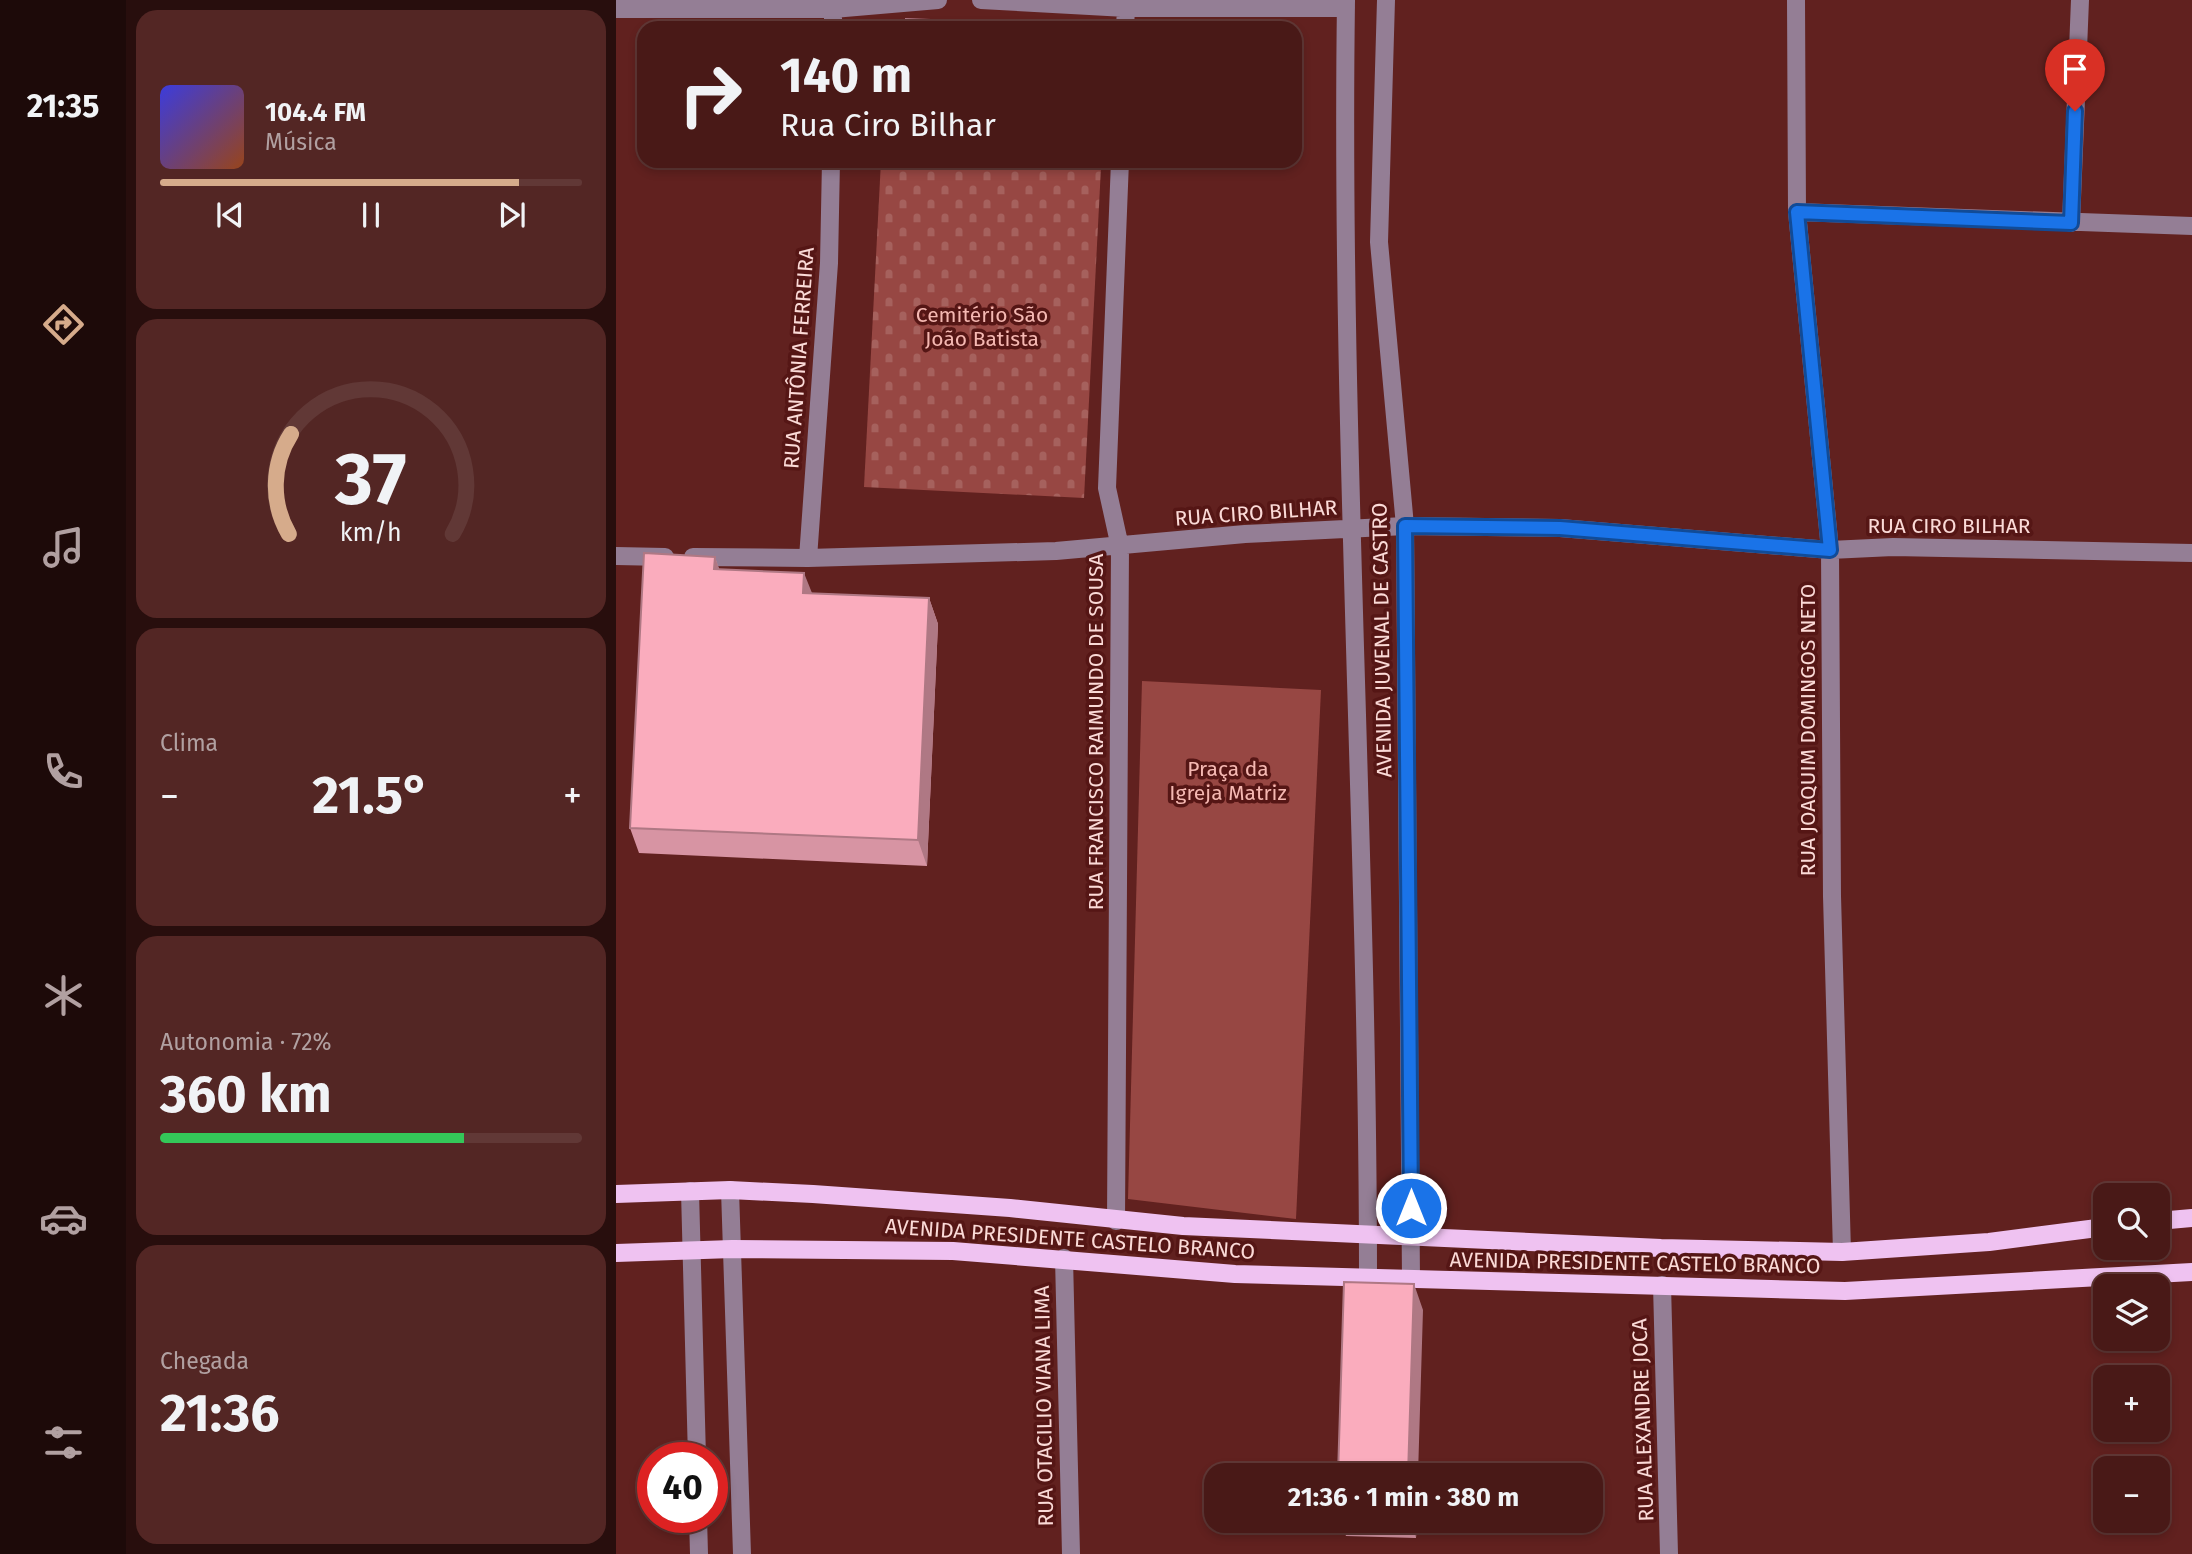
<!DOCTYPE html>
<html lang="pt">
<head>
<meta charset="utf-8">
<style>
  body { margin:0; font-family:"Fira Sans",sans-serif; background:#532624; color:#f1f3f6; height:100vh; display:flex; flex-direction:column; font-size:26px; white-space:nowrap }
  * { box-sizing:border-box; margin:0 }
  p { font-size:23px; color:#b1a0a1 }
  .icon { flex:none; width:38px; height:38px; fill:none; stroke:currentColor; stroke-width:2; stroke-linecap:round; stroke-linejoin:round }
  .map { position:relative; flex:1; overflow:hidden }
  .sheet { display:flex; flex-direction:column; gap:10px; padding:10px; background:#280e0d; width:490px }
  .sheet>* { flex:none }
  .guide { position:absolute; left:21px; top:21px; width:665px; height:147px; border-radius:21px; box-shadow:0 4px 10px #0003,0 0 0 2px #613836; background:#491917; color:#f1f3f6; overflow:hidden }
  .controls { position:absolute; left:1477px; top:1183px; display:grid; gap:14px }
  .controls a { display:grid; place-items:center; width:77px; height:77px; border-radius:14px; background:#491917; box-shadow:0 4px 10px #0003,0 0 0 2px #613836; font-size:35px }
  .speed { position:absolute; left:21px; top:1442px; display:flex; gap:14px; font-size:35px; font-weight:700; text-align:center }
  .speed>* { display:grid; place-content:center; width:91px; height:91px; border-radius:50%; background:#491917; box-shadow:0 4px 10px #0003,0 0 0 2px #613836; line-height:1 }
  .speed .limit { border:10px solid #d22; background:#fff; color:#111 }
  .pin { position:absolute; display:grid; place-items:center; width:60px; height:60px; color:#fff; margin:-72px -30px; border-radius:50% 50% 50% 0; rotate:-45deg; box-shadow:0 0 7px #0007 }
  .pin .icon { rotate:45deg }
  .me { position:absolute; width:77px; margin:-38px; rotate:0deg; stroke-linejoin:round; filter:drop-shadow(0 0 5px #0008) }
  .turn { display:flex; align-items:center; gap:24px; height:147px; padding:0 28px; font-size:32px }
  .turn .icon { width:91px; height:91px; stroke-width:2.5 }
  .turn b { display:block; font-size:49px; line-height:60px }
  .big { font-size:52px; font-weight:700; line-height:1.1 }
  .sheet .tile { flex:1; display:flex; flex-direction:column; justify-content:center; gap:10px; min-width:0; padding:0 24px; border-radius:21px; background:#532624 }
  .sheet .dial { align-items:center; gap:0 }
  .dial svg { height:182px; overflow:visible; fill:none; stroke:#613836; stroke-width:7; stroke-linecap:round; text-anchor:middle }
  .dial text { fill:#f1f3f6; stroke:none }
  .song { display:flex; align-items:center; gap:21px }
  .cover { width:84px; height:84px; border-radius:10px; background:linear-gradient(135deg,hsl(240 70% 55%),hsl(20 70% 35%)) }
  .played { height:7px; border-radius:4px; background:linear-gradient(90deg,#d6ab8b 85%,#613836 85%) }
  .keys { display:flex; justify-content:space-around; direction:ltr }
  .heat { display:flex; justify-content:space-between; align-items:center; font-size:38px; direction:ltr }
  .charge { height:10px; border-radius:5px; background:linear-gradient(90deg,#34c759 72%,#613836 0) }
  .trip { position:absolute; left:588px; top:1463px; width:399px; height:70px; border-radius:21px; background:#491917; box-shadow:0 4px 10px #0003,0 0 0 2px #613836; font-weight:700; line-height:70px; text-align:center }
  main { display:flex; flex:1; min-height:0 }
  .dock { display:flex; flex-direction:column; width:126px; justify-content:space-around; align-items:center; background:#1d0a09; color:#b1a0a1 }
  .dock .icon { width:49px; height:49px }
  .dock .selected { color:#d6ab8b }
  .dock b { font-size:32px; color:#f1f3f6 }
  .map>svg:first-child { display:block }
</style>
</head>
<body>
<main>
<nav class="dock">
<b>21:35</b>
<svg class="icon selected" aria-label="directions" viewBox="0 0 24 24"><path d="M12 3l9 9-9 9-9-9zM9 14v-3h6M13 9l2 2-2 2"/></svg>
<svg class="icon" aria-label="music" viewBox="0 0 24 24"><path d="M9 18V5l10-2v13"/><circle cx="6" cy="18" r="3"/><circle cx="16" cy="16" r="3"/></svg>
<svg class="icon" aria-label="phone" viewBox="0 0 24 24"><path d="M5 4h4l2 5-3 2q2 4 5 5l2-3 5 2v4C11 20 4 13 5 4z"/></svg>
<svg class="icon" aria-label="climate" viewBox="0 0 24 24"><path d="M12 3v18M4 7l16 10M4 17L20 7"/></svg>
<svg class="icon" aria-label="car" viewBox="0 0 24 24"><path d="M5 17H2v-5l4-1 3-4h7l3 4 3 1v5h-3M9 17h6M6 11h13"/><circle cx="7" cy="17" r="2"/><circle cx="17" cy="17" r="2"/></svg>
<svg class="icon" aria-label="filters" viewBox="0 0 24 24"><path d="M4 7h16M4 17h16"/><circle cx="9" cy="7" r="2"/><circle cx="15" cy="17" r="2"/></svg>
</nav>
<section class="sheet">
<div class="tile">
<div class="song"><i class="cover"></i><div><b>104.4 FM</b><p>Música</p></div></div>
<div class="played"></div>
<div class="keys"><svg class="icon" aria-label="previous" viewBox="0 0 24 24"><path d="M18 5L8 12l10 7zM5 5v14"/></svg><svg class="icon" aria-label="pause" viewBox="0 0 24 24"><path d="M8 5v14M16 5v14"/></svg><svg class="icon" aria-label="next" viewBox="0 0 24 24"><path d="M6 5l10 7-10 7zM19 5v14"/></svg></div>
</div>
<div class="tile dial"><svg viewBox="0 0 100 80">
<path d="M14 69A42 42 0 1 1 86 69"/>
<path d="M14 69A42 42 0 0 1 15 25" stroke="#d6ab8b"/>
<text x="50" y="56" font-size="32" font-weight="700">37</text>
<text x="50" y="72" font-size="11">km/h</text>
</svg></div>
<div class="tile"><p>Clima</p>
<div class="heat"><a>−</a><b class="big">21.5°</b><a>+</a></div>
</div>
<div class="tile"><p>Autonomia · 72%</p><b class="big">360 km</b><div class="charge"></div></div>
<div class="tile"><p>Chegada</p><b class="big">21:36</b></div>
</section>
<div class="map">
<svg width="1576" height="1554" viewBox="0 0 1576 1554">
  <defs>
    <pattern id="cemetery-stones" width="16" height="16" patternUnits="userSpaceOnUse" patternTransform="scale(1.75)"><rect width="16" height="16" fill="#974743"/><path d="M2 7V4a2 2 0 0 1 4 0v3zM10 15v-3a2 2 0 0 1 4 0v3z" fill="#a6615d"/></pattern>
  </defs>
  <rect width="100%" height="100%" fill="#61211f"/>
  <path fill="#974743" d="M526,681L705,690L680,1219L512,1199Z"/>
  <path fill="url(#cemetery-stones)" d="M265,161H372L485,167L468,498L248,487Z"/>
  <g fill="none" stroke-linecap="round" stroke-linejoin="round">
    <path stroke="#947e95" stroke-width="18" d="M365,0L510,8H730
      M730,0C724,426 752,852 752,1278
      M770,0L763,242L789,526L795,1280
      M1180,0L1181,212L1214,550L1216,896L1226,1252
      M0,9H217L322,0
      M217,28V9
      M509,28L510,8
      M1181,212L1576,226
      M1455,223L1464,0
      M0,556L49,557
      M77,557L192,558L440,551L629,534L789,526L944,528L1214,550L1277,547L1576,553
      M192,558L213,263L215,161
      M114,1190L126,1554
      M74,1191L81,1458
      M500,1221L504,547L491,488L504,161
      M448,1258L455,1554
      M1046,1285L1053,1554
      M82,1517L83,1554"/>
    <path stroke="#efc2f1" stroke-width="18" d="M0,1194L114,1190L197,1194L394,1208L567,1226L1045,1248L1226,1252L1373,1242L1489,1227
      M1542,1221L1576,1218
      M0,1253L116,1249L337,1251L619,1274L1229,1291L1576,1272"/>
  </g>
  <path fill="#d794a3" d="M99,557L103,569L196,593L313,598L322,624L311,866L23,853L14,828Z
    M724,1521H801L800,1538L730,1536Z"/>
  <path fill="#af7884" d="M99,557L108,583L98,569Z
    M188,573L198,598L187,593Z
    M313,598L322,624L311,866L302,840Z
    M798,1284L807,1310L802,1475H792Z
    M794,1521H801L800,1538Z"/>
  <path fill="#faacbd" stroke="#af7884" stroke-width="2" d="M290,19L439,25L438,28H290Z
    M28,553L99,557L98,569L188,573L187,593L313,598L302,840L14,828Z
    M728,1282L798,1284L792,1475H722Z"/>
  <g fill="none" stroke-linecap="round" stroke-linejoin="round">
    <g stroke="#114b97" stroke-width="18">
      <path id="route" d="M795,1208L789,526L944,528L1214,550L1181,212L1455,223L1459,111"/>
    </g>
    <use href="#route" stroke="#1a73e8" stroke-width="12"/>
  </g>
  <g text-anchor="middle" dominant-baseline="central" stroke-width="7" stroke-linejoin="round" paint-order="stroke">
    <g font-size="21" fill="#f5b8b2" stroke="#551615">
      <text x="366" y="315">Cemitério São<tspan x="366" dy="24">João Batista</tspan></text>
      <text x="612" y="769">Praça da<tspan x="612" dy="24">Igreja Matriz</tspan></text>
    </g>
    <g font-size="21" fill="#fbdad7" stroke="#551615">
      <text transform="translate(183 358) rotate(-86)">RUA ANTÔNIA FERREIRA</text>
      <text transform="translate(640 513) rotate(-4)">RUA CIRO BILHAR</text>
      <text x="1333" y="526">RUA CIRO BILHAR</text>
      <text transform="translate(766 640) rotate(-91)">AVENIDA JUVENAL DE CASTRO</text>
      <text transform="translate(1192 730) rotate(-90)">RUA JOAQUIM DOMINGOS NETO</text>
      <text transform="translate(480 732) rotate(-90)">RUA FRANCISCO RAIMUNDO DE SOUSA</text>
      <text transform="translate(454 1239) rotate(4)">AVENIDA PRESIDENTE CASTELO BRANCO</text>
      <text transform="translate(1019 1263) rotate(1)">AVENIDA PRESIDENTE CASTELO BRANCO</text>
      <text transform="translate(428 1406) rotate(-91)">RUA OTACILIO VIANA LIMA</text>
      <text transform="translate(1027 1420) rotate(-92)">RUA ALEXANDRE JOCA</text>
    </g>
  </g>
</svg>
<div class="controls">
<a><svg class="icon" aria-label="search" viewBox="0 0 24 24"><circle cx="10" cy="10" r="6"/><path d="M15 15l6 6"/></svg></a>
<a><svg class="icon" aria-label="layers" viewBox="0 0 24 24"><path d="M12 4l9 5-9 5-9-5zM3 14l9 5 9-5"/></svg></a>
<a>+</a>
<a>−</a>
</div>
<div class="speed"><div class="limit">40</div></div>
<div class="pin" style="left:1459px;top:111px;background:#d93025"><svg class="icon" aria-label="arrive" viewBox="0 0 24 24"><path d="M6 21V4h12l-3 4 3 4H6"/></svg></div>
<svg class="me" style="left:795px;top:1208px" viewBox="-20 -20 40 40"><circle r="17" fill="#1a73e8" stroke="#fff" stroke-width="3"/><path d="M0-11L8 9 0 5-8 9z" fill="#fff"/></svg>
<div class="trip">21:36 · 1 min · 380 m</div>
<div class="guide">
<div class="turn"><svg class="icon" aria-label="right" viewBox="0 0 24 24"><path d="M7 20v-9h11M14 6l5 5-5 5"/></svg><div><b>140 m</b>Rua Ciro Bilhar</div></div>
</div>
</div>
</main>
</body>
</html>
